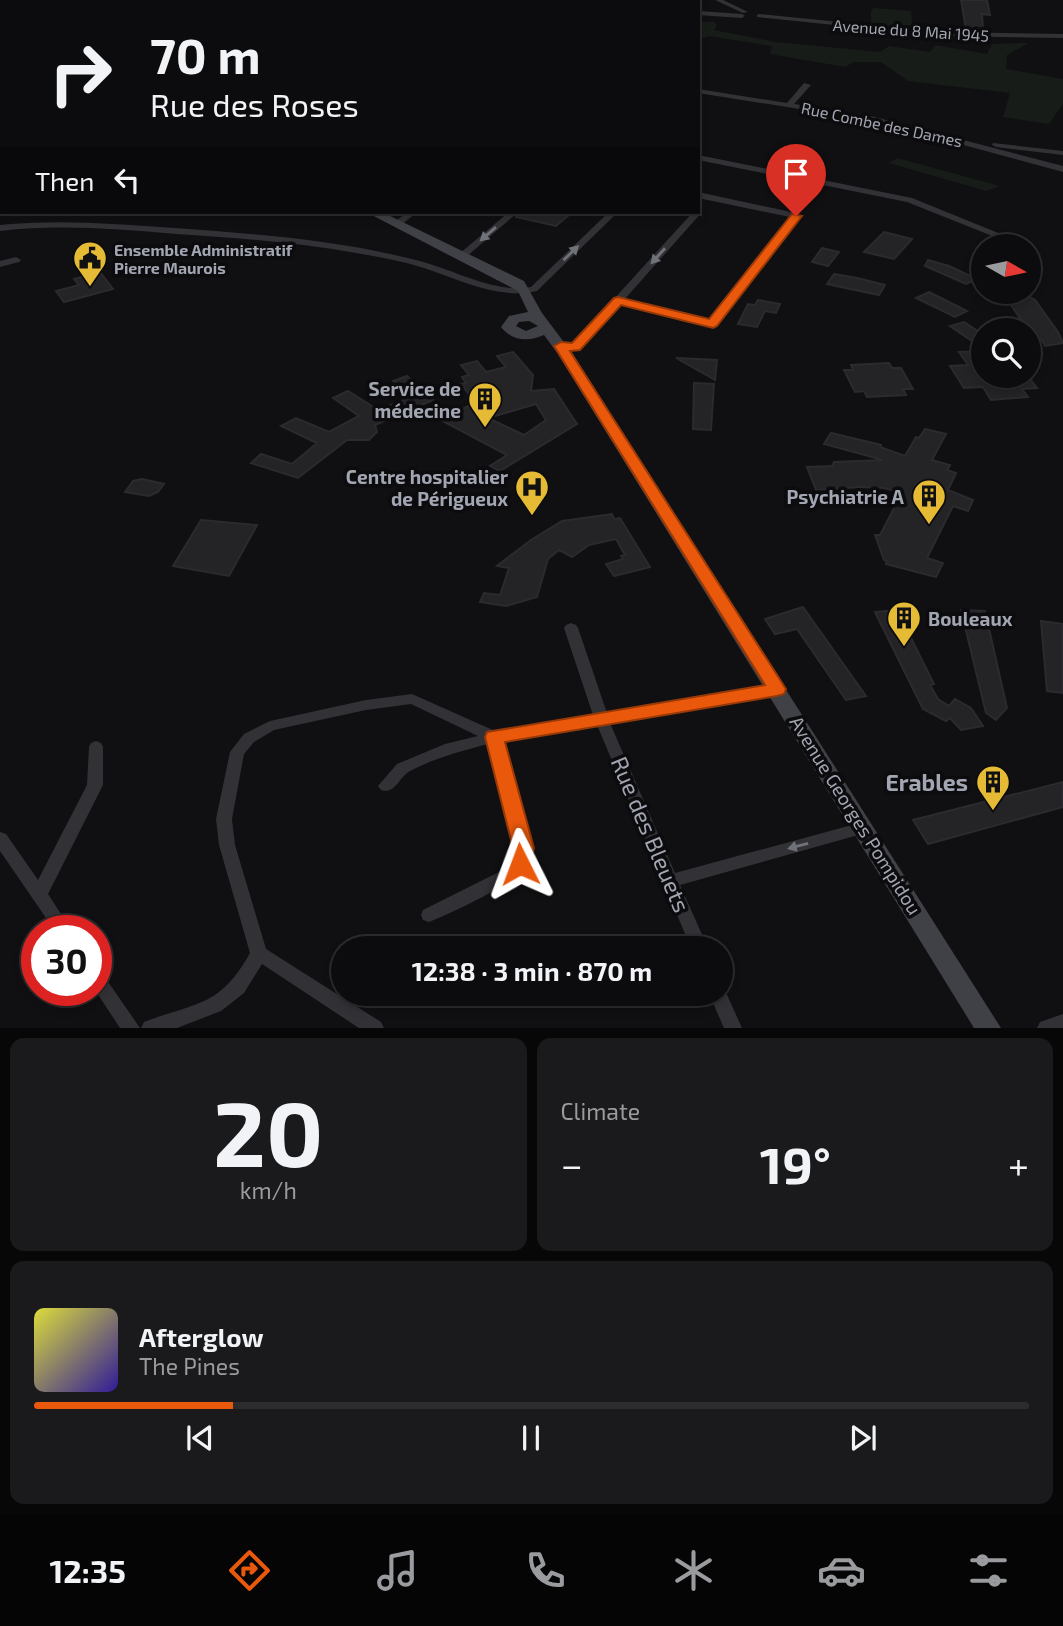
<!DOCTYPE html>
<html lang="en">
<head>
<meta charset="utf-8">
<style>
  body { margin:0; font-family:"Exo 2",sans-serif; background:#1a1a1c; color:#f1f3f6; height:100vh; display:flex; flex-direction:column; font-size:26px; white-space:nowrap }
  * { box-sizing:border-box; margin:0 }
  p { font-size:23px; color:#9a9b9e }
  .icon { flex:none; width:38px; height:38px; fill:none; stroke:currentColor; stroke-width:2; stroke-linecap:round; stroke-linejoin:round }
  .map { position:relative; height:1028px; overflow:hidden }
  .details { display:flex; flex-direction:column; gap:10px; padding:10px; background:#070708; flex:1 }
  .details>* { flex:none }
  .hud { position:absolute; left:0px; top:0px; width:700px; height:214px; box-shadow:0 4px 10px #0003,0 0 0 2px #2c2c2e; background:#0c0c0e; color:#f1f3f6; overflow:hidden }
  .needle { width:46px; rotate:99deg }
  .buttons { position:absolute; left:971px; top:234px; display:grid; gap:14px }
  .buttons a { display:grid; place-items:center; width:70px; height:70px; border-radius:50%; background:#0c0c0e; box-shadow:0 4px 10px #0003,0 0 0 2px #2c2c2e; font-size:35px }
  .speed { position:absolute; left:21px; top:915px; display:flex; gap:14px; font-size:35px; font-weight:700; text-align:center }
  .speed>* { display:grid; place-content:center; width:91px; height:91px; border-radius:50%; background:#0c0c0e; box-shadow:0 4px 10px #0003,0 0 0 2px #2c2c2e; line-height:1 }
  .speed .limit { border:10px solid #d22; background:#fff; color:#111 }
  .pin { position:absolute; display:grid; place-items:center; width:60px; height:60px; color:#fff; margin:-72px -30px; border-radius:50% 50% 50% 0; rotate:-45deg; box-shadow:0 0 7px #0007 }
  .pin .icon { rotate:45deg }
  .me { position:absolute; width:77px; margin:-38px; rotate:357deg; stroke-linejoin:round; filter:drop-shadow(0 0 5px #0008) }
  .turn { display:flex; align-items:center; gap:24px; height:147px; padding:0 35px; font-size:32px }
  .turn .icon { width:91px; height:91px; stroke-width:2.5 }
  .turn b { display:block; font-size:49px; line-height:60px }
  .then { display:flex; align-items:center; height:66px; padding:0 35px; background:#0003; gap:14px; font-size:26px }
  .big { font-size:52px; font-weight:700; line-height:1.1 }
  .details .card { flex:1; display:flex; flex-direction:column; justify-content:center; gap:10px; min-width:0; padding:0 24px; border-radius:14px; background:#1a1a1c }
  .details .dial { align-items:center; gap:0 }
  .dial b { font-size:91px; line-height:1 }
  .song { display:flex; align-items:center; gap:21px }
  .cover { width:84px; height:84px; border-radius:10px; background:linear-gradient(135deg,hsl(60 70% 55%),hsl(250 70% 35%)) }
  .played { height:7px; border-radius:4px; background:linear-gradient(90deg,#ea580c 20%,#2c2c2e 20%) }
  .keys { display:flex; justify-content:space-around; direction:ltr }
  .heat { display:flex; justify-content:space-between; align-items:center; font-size:38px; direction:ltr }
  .details .tiles { flex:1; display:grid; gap:10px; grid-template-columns:1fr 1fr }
  .card:last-child { grid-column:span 2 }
  .trip { position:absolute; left:331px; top:936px; width:402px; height:70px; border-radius:35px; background:#0c0c0e; box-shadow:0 4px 10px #0003,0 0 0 2px #2c2c2e; font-weight:700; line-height:70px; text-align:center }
  .tabs { display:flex; height:112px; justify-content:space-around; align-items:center; background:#050506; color:#9a9b9e }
  .tabs .icon { width:49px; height:49px }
  .tabs .on { color:#ea580c }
  .tabs b { font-size:32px; color:#f1f3f6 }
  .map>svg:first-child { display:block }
</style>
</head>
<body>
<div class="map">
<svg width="1063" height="1028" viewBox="0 0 1063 1028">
  <rect width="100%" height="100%" fill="#101012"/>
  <path fill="#171c18" d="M874,8L911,11L912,25L917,29L871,25V11Z
    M698,22H714L717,25L714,30L776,42L880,52L889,46L930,52L935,45L987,54L992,44L1029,43L1007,55L1006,69L1063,79V104L1049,124L1003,117L1010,93L908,81L881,62H854L845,67L770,54L772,46L709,36L698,40Z
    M897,158L1000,186L986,191L889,163Z"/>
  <path fill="#242326" stroke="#2b2a2e" stroke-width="2" fill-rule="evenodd" d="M961,0H987L990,15L982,14L983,30L966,29Z
    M520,212H556L569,215L556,226L516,217Z
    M884,232L912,239L894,259L864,252Z
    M822,248L839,252L828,266L812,262Z
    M928,260L949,266L977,279L966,284L925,266Z
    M100,272L113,289L64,302L56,291L79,285L74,279Z
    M834,274L857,278L885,285L879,295L827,284Z
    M929,292L967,311L955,317L916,298Z
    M1011,292H1021L1035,300L1058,332L1063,343L1045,346L1042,340L1034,339L1009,302Z
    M758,300L780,304L776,313L765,311L757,327L738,324L748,304L755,305Z
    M964,322L984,335V349L950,326Z
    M984,351V376H1028L1037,388L1022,389L1028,397L991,400L983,387L964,388L950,366L968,365L959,352Z
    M513,352L533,375L531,391L554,389L577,424L500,471L490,466L507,455L439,419L476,403L461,384L466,383L462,377L469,375L461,365L477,361L486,372L506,367L497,356ZM536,404L546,420L524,435L488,418Z
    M676,358L717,360L715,380Z
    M889,363L892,368H901L913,389H903L906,395L867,397L864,391L855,392L844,370H853L851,365Z
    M407,376L433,400L375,425L377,432L369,440H347L298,478L251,463L261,454L292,464L317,443L281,426L296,418L329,432L359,416L333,398L348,391L378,410L411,397L393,381Z
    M694,383L714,384L711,430L693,429Z
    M925,429L946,434L932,460L950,465L947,470L956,473L948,490L973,500L968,511L953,506L927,558L943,563L936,577L886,564L887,561L884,560L875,535H880L902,493L884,488L860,487L816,490L807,467L832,466L834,462L883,460L824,444L831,433L881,445L880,447L905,456L916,437L919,438Z
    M142,479L164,484L158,492L149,496L125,492L133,481Z
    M612,514L614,519L620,518L650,567L614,576L606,564L623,559L621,556L625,555L616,539L589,545L572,557L559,550L548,559L537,597L506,606L480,602L484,593L500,595L509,568L497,566L531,540L562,521Z
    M201,520L257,525L229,576L173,566Z
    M803,607L866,696L846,700L797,629L775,634L765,619Z
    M897,610L934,684L930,685L938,699L949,706L955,699L971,708L983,726L961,730L950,718L946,721L923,709L875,612Z
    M961,610L985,611L1007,708L996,720L986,713Z
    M1041,621L1063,624V693L1047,691Z
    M1063,782V807L928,844L913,820Z"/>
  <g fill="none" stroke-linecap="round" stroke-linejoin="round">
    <path fill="#323236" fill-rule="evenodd" d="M405,0H412L414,2H406Z
      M502,0H509L511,2H503Z
      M607,0H613V2H607Z
      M660,0H667L669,2H661Z
      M715,0H723L748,12L743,13Z
      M698,11L742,14L745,16L742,18L698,15Z
      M759,14L940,32L1063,34V38L940,36L757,17V15Z
      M0,17H2V21H0Z
      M804,83L811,85L794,104L875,117L1063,166V172L875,121L698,93V89L787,103Z
      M0,93H2V98H0Z
      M0,139H2V144H0Z
      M993,143L1063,151V155L996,147L992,145Z
      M698,155L912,198L1023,243L1018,246L1015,245L907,202L698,160Z
      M698,192L796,213L800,216L717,326L713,327L620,304L580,349L557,348V344H573L693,212H698V209L702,212L624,300L711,320L790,217L698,198Z
      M408,212H417L400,226H394V222Z
      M509,212H518L465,258H459V254Z
      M609,212H618L537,291C498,300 461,280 424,268C402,261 379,257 356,253C297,242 236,238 176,234C117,229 59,224 0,231V225C59,219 117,224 175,228C243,233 310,238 376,251C395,255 415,259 433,265C464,275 498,293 531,287Z
      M16,257L21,260L19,262L0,267V261Z
      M571,623L576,625L578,628L607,713L777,684L782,685L784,689L782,693L777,694L610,723L675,873L863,822L869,824L871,828L869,832L680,885L708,948H691L597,725L502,741L532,848C531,855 531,864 526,869C514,883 448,915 429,922L423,920L421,915L423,910L501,871L514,861L516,848L488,744C462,751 435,758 410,771C399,777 395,795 381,790L378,786L397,764L445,744L478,736L411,704L366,710L274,730L254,742L244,754L232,819L235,845L266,949L381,1022L384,1028H359L262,964L244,993L221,1011L177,1028H141L144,1022C197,1002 220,1007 250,953L219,845L216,819L230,752L244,734L270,721L366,700L412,694L495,731L593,715L564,628L566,625Z
      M96,741L101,743L103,747V785L48,894L72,931H55L0,851V832L6,834L38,880L87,785L89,747L91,743Z
      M96,970L102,973L140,1028H120L95,990Z
      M721,987L724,988L742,1028H724L709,994H721Z
      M1063,1014V1028H1037L1040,1022Z"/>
    <path fill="#404146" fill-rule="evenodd" d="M0,29H2V36L0,35Z
      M366,212H382L524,281L542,313L572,353L1001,1028H974L558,354L544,335C528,342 512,341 501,327L509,316L528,312L518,291ZM529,321L538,326L526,331L516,326L519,322Z"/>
  </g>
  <defs><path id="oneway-solid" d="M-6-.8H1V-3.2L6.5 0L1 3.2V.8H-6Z" transform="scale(1.75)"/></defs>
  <g fill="#70727a">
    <use href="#oneway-solid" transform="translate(488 234) rotate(139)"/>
    <use href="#oneway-solid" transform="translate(571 253) rotate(-44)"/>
    <use href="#oneway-solid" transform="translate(658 256) rotate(132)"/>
    <use href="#oneway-solid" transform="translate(798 846) rotate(165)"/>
  </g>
  <path fill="#ea580c" stroke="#983908" stroke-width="2" d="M792,214L802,216L717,326L713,328L621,305L580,350L570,351L786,689L784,694L777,696L505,742L534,848L528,870L520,872L513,870L510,864L513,848L485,737L487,732L765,685L554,346L561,342L572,343L614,298L618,297L709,319Z"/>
  <defs>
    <g id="civic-pin" transform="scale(1.75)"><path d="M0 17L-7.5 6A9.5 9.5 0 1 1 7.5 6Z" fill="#e5bb35" stroke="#0c0b0d"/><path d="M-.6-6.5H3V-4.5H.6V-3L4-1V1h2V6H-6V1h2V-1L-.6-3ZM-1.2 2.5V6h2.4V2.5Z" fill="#111"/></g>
    <g id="building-pin" transform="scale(1.75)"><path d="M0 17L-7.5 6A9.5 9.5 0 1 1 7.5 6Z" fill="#e5bb35" stroke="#0c0b0d"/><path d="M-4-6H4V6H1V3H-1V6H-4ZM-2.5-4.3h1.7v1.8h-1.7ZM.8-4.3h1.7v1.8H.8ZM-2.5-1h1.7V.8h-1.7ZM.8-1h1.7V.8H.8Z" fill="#111"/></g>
    <g id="hospital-pin" transform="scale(1.75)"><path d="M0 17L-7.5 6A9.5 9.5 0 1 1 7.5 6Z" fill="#e5bb35" stroke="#0c0b0d"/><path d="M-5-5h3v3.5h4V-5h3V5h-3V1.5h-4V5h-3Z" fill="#111"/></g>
  </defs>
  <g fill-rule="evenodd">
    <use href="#civic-pin" x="90" y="258"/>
    <use href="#building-pin" x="485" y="399"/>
    <use href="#hospital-pin" x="532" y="487"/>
    <use href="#building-pin" x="929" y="496"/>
    <use href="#building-pin" x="904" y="618"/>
    <use href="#building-pin" x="993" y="782"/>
  </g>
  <g text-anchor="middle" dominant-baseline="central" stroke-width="7" stroke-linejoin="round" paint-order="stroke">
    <g font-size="16" fill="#a2a6b2" stroke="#0c0b0d">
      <text transform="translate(911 30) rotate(4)">Avenue du 8 Mai 1945</text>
      <text transform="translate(882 124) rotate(12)">Rue Combe des Dames</text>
    </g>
    <g font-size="16" font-weight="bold" fill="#a2a6b2" stroke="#0c0b0d" text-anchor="start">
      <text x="114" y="249">Ensemble Administratif<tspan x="114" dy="18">Pierre Maurois</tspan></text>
    </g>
    <g font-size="19" font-weight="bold" fill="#a2a6b2" stroke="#0c0b0d" text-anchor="end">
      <text x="461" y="388">Service de<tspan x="461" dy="22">médecine</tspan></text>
      <text x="508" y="476">Centre hospitalier<tspan x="508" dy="22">de Périgueux</tspan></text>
      <text x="904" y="496">Psychiatrie A</text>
      <text x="928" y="618" text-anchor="start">Bouleaux</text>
    </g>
    <g font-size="19" fill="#a2a6b2" stroke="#0c0b0d">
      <text transform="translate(856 815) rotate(58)">Avenue Georges Pompidou</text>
    </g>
    <g font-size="23" font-weight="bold" fill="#a2a6b2" stroke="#0c0b0d" text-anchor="end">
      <text x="968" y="782">Erables</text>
    </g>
    <g font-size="23" fill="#a2a6b2" stroke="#0c0b0d">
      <text transform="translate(651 834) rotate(67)">Rue des Bleuets</text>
    </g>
  </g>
</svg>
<div class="buttons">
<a><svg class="needle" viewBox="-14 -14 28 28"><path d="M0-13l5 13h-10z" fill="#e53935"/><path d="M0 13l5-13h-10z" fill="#9a9b9e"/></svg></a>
<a><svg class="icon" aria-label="search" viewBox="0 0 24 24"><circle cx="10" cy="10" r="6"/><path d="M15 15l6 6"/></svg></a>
</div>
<div class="speed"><div class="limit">30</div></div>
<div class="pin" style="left:796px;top:216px;background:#d93025"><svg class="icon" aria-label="arrive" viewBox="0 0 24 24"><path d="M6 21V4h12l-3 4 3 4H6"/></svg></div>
<svg class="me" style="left:520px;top:864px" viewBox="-20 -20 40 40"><path d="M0-17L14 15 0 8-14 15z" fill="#ea580c" stroke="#fff" stroke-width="4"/></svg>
<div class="trip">12:38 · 3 min · 870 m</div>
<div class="hud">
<div class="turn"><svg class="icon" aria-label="right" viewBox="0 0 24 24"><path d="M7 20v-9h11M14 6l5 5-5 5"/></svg><div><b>70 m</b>Rue des Roses</div></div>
<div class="then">Then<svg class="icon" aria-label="left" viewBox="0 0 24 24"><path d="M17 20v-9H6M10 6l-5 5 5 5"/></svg></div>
</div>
</div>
<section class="details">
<div class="tiles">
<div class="card dial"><b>20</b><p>km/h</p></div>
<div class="card"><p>Climate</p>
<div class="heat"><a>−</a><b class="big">19°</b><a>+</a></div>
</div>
<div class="card">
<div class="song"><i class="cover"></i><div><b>Afterglow</b><p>The Pines</p></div></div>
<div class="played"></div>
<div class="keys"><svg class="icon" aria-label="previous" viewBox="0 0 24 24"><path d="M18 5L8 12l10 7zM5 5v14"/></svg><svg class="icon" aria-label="pause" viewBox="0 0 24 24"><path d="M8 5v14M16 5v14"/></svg><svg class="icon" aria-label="next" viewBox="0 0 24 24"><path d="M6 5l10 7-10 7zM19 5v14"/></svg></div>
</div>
</div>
</section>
<nav class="tabs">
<b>12:35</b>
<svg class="icon on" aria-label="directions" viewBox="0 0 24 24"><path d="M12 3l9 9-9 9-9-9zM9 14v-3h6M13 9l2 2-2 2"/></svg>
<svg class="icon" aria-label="music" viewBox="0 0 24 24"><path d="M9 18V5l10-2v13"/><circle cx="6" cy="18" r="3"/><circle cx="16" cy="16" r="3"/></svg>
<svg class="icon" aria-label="phone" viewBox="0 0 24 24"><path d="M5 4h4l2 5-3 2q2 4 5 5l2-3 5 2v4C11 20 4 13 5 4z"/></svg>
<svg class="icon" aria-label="climate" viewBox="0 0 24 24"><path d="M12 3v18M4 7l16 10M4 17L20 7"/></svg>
<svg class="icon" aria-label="car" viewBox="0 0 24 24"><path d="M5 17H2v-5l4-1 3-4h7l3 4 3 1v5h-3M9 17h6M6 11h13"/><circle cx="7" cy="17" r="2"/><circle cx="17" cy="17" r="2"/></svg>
<svg class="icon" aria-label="filters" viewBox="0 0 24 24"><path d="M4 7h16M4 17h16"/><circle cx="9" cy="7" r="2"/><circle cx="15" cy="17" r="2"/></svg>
</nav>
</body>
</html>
